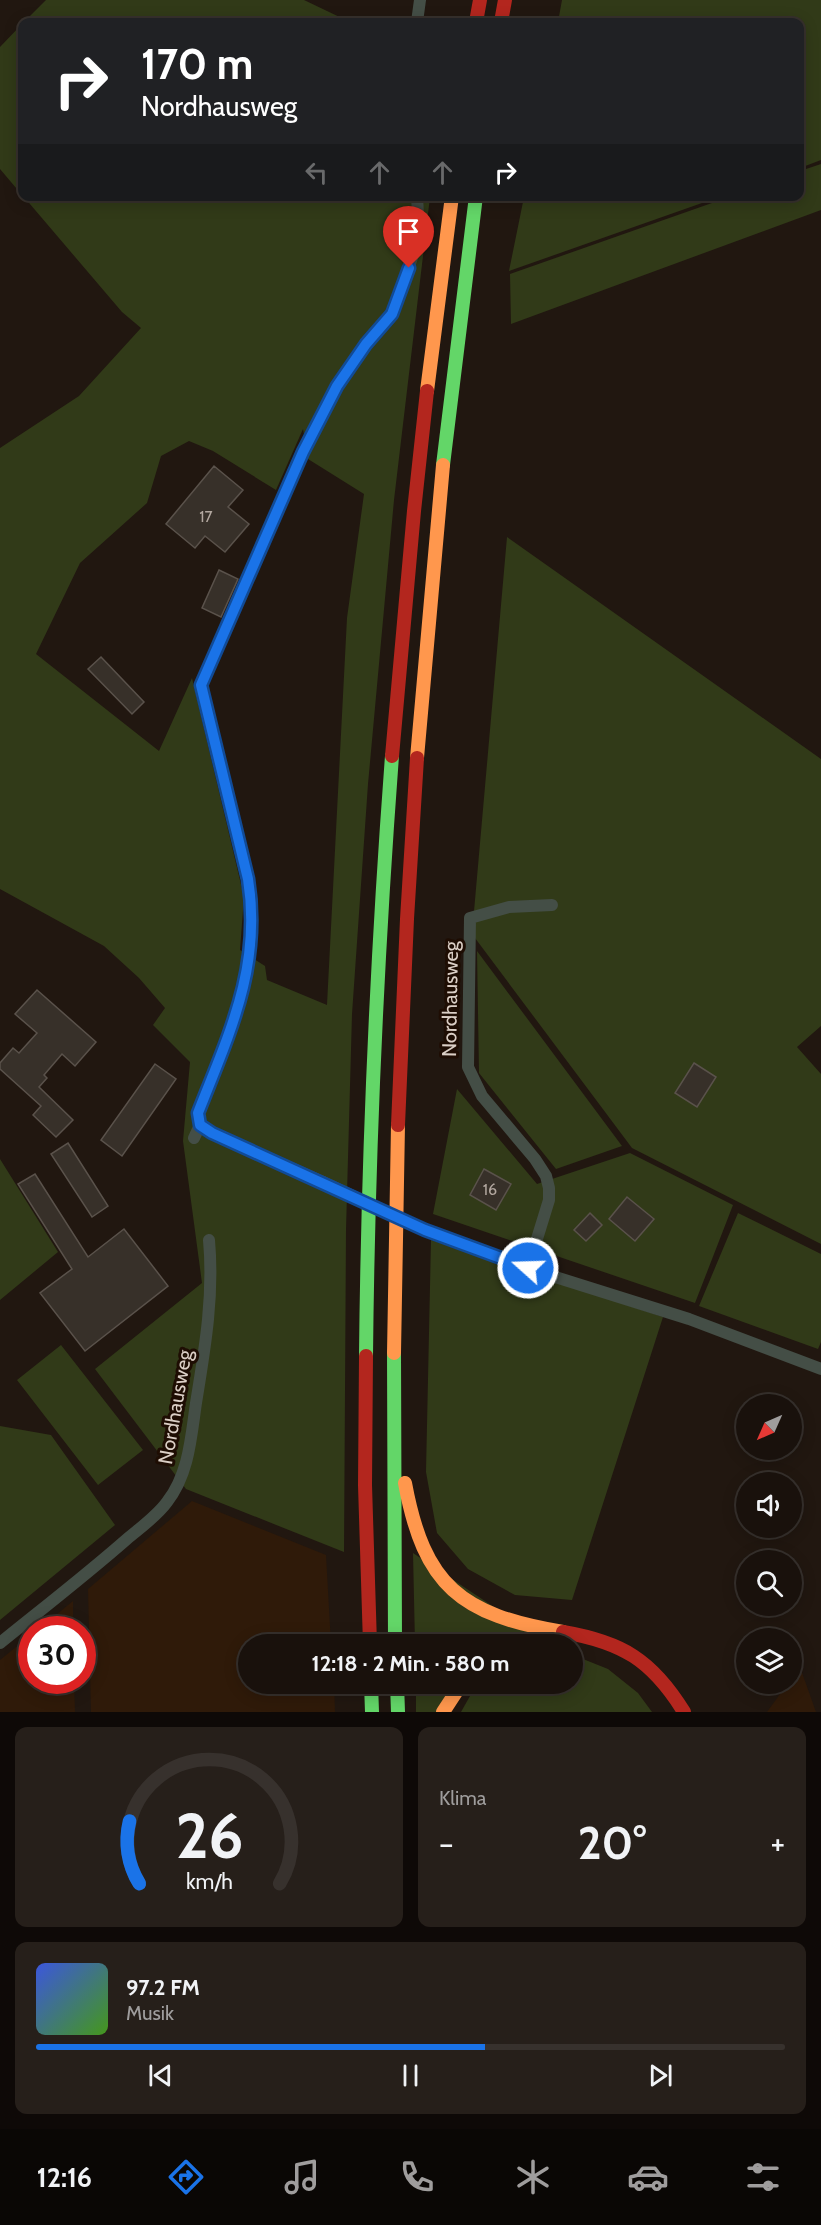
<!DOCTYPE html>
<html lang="de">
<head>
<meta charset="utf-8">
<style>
  body { margin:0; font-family:Cabin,sans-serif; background:#261f1a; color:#f1f3f6; height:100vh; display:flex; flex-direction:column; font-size:22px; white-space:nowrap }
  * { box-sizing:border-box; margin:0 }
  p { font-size:20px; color:#9f9d9d }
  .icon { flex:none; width:33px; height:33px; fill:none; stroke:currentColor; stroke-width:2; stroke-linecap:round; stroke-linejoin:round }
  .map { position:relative; height:1712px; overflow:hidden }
  .drawer { display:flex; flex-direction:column; gap:15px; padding:15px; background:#0e0907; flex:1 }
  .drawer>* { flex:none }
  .banner { position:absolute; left:18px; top:18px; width:786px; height:183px; border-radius:12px; box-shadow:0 3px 15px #0003,0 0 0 2px #37312d; background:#202124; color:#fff; overflow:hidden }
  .needle { width:39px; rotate:225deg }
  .fabs { position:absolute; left:736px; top:1394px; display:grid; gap:12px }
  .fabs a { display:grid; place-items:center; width:66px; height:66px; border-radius:50%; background:#19110c; box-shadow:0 3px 15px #0003,0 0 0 2px #37312d; font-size:30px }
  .speed { position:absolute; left:18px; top:1616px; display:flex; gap:12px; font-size:30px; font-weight:700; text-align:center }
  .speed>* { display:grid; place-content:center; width:78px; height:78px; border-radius:50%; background:#19110c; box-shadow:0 3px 15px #0003,0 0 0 2px #37312d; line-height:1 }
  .speed .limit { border:9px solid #d22; background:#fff; color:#111 }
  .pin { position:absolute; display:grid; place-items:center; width:51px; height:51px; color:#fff; margin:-62px -26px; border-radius:50% 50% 50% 0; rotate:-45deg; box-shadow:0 0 6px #0007 }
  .pin .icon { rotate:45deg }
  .me { position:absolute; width:66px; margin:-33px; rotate:290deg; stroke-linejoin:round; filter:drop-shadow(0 0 4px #0008) }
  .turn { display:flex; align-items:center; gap:21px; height:126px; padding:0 24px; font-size:27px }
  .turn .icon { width:78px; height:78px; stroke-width:2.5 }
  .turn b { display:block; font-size:42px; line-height:51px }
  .lanes { display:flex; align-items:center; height:57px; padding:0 24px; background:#0003; justify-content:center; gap:30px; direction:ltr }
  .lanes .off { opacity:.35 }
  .big { font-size:45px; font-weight:700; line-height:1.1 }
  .drawer .tile { flex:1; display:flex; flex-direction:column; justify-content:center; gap:9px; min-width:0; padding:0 21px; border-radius:12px; background:#261f1a }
  .drawer .dial { align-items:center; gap:0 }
  .dial svg { height:156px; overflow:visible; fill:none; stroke:#37312d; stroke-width:7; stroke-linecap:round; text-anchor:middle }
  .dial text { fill:#f1f3f6; stroke:none }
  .song { display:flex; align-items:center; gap:18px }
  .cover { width:72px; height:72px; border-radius:9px; background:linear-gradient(135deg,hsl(230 70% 55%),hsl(100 70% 35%)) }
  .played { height:6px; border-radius:3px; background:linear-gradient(90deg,#1a73e8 60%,#37312d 60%) }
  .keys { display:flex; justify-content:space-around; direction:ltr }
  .heat { display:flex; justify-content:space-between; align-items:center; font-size:33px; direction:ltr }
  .drawer .tiles { flex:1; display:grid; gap:15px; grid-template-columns:1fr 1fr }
  .tile:last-child { grid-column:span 2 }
  .trip { position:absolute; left:238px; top:1634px; width:345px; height:60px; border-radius:30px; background:#19110c; box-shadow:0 3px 15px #0003,0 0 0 2px #37312d; font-weight:700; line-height:60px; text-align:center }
  .tabs { display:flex; height:96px; justify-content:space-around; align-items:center; background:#0a0705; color:#9f9d9d }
  .tabs .icon { width:42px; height:42px }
  .tabs .selected { color:#1a73e8 }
  .tabs b { font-size:27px; color:#f1f3f6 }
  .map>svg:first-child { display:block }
</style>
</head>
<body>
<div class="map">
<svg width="821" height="1712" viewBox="0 0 821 1712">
  <rect width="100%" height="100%" fill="#211710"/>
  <path fill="#2f1a09" d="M192,1501L326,1555L331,1644H249V1683H334L335,1712H91L88,1589Z
    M73,1601V1629H39Z
    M31,1635L32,1680H74L75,1712H0V1660Z
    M800,1667L816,1712H767L788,1683H792V1678Z"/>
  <path fill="#313a18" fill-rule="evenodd" d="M46,0H304L350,22H24Z
    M562,0H821V160L800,168V22H558Z
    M22,24V195L0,169V47Z
    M821,164V210L511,324L510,274L729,197L800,196V171Z
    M24,197H430L394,500L368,784L352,1014L346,1230L344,1552L186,1489L95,1369L202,1283L183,1141L190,1062L153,1025L165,1008L139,978L104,946L0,889V448L79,396L141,328L122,312ZM303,429L308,459L364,494L347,618L327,1005L267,980L265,966L240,950L244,897L192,678L159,751L36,654L80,563L147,503L161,456L189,441L213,451L276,490Z
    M524,197V196L719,197L509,271Z
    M507,537L821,759V1026L797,1047L821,1074V1244L632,1148L472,934Z
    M477,951L622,1146L556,1169L479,1073Z
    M457,1089L537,1184L630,1153L733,1205L695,1303L433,1214Z
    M0,1159L58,1252L0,1300Z
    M738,1213L821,1254V1342L818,1349L699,1306Z
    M431,1240L663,1317L572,1600L515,1595L468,1569L437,1533L426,1472Z
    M61,1345L143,1450L98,1485L17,1380Z
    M0,1426L51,1435L115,1525L0,1620Z
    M413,1553L536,1635L507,1644H415Z
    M573,1655L608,1669L638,1693L652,1712H461L470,1696L483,1683H573Z
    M416,1683H453L436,1712H416Z"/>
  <path fill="#373029" stroke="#5a524b" stroke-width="1.5" d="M214,466L243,490L228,507L249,524L225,552L205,536L195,548L166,524Z
    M219,570L238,579L221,617L202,608Z
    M101,657L144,702L132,714L88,669Z
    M37,990L96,1042L75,1066L62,1054L44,1075L47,1078L39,1087L73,1120L56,1137L33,1115L41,1106L0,1069V1063L13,1048L19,1053L37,1033L15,1014Z
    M694,1063L716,1077L697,1107L675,1093Z
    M155,1064L176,1079L122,1156L101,1140Z
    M68,1143L108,1206L92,1217L51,1154Z
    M484,1169L511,1184L496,1210L470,1195Z
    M35,1174L88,1257L124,1229L168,1286L85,1351L40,1293L72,1269L18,1184Z
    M627,1197L654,1219L635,1241L609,1219Z
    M590,1213L602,1225L586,1241L574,1230Z"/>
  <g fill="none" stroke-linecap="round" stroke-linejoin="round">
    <path stroke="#444e46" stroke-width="12" d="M417,22L420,0
      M200,1125L212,1133L323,1182
      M194,1138L200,1125L198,1113C229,1035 262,965 247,879L201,685L302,452L337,385L366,344L392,314L414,252L418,215L417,196
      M425,1230L549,1275L689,1319L821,1369
      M528,1268L549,1200V1188L546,1176L535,1159L482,1096L468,1067L470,918L509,907L552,905
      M0,1643C42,1609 86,1575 127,1539C140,1528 157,1516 167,1502C189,1474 191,1437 196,1403C205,1348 214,1296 209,1240"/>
    <path stroke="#63d668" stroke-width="14" d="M443,465L476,196
      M394,1353L395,1644
      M366,1356C368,1156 377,956 392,756
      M371,1683L372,1712
      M397,1683L398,1712"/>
    <path stroke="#ff974d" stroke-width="14" d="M427,391L452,196
      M417,758L443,465
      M394,1353L398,1125
      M405,1483C424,1586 461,1615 563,1632
      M529,1644L565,1641
      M443,1712L462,1683"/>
    <path stroke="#b3261e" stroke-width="14" d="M476,22L480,0
      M501,22L505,0
      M392,756L414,511L427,391
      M398,1125L407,919L417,758
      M366,1356L365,1485L370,1644
      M563,1632C622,1642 652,1660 684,1712"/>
    <path stroke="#444e46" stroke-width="12" d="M323,1182L425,1230"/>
  </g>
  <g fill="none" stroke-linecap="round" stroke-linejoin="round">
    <g stroke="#114b97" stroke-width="15">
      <path id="route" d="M409,268L392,314L366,344L337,386L303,452L201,685L248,879C262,967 229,1034 198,1113L200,1125L212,1133L425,1230L528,1268"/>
    </g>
    <use href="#route" stroke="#1a73e8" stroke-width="10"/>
  </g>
  <g text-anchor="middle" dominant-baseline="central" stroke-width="6" stroke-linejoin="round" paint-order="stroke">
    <g font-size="16" fill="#b2a79f">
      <text x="206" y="516">17</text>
      <text x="490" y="1189">16</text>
    </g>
    <g font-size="20" fill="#dbcfc6" stroke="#1e0d03">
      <text transform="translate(450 999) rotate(-89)">Nordhausweg</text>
      <text transform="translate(175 1407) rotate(-80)">Nordhausweg</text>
    </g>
  </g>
</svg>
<div class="fabs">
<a><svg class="needle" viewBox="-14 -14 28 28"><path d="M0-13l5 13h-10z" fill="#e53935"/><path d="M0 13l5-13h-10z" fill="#9f9d9d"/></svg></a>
<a><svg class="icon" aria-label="sound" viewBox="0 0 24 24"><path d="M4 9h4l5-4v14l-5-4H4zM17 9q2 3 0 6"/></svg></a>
<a><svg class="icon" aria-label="search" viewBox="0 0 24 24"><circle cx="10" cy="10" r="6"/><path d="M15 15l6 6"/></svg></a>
<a><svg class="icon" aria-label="layers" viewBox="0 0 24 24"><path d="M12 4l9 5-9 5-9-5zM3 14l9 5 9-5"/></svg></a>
</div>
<div class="speed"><div class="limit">30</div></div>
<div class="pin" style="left:409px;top:268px;background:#d93025"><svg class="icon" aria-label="arrive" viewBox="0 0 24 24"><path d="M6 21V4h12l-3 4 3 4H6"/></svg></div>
<svg class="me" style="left:528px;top:1268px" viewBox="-20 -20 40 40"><circle r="17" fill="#1a73e8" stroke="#fff" stroke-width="3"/><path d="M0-11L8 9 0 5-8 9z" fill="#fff"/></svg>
<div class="trip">12:18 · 2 Min. · 580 m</div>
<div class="banner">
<div class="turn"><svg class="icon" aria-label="right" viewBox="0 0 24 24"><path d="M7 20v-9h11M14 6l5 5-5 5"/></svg><div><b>170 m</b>Nordhausweg</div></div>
<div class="lanes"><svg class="icon off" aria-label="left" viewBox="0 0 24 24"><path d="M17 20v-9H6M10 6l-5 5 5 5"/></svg><svg class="icon off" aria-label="ahead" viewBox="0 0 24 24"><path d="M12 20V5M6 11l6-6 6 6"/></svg><svg class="icon off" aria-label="ahead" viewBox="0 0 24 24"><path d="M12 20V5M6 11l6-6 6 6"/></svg><svg class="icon" aria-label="right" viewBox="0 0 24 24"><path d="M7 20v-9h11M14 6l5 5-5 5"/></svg></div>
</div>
</div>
<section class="drawer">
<div class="tiles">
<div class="tile dial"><svg viewBox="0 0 100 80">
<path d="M14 69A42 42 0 1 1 86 69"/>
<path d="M14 69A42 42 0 0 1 9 37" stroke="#1a73e8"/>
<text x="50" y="56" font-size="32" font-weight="700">26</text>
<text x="50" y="72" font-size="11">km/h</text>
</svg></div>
<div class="tile"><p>Klima</p>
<div class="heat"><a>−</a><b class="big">20°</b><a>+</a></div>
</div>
<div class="tile">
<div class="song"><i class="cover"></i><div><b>97.2 FM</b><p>Musik</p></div></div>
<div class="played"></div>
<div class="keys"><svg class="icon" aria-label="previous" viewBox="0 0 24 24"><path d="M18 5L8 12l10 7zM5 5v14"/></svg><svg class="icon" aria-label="pause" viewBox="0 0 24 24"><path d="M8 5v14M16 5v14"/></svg><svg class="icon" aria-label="next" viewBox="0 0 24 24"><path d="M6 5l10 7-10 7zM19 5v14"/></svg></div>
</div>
</div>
</section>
<nav class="tabs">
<b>12:16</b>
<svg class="icon selected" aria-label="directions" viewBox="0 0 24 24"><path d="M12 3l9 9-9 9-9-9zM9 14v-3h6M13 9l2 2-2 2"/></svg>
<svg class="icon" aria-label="music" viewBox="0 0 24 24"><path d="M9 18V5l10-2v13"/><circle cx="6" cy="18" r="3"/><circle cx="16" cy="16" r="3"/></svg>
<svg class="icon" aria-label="phone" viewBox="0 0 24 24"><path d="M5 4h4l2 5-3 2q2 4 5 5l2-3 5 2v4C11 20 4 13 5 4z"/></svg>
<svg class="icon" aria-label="climate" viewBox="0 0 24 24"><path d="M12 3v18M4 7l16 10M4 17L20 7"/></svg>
<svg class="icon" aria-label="car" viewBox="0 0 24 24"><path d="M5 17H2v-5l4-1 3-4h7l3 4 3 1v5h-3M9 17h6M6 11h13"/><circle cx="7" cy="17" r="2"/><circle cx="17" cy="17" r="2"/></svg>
<svg class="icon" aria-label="filters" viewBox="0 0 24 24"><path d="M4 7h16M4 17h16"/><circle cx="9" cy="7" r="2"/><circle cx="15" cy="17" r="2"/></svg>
</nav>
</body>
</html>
